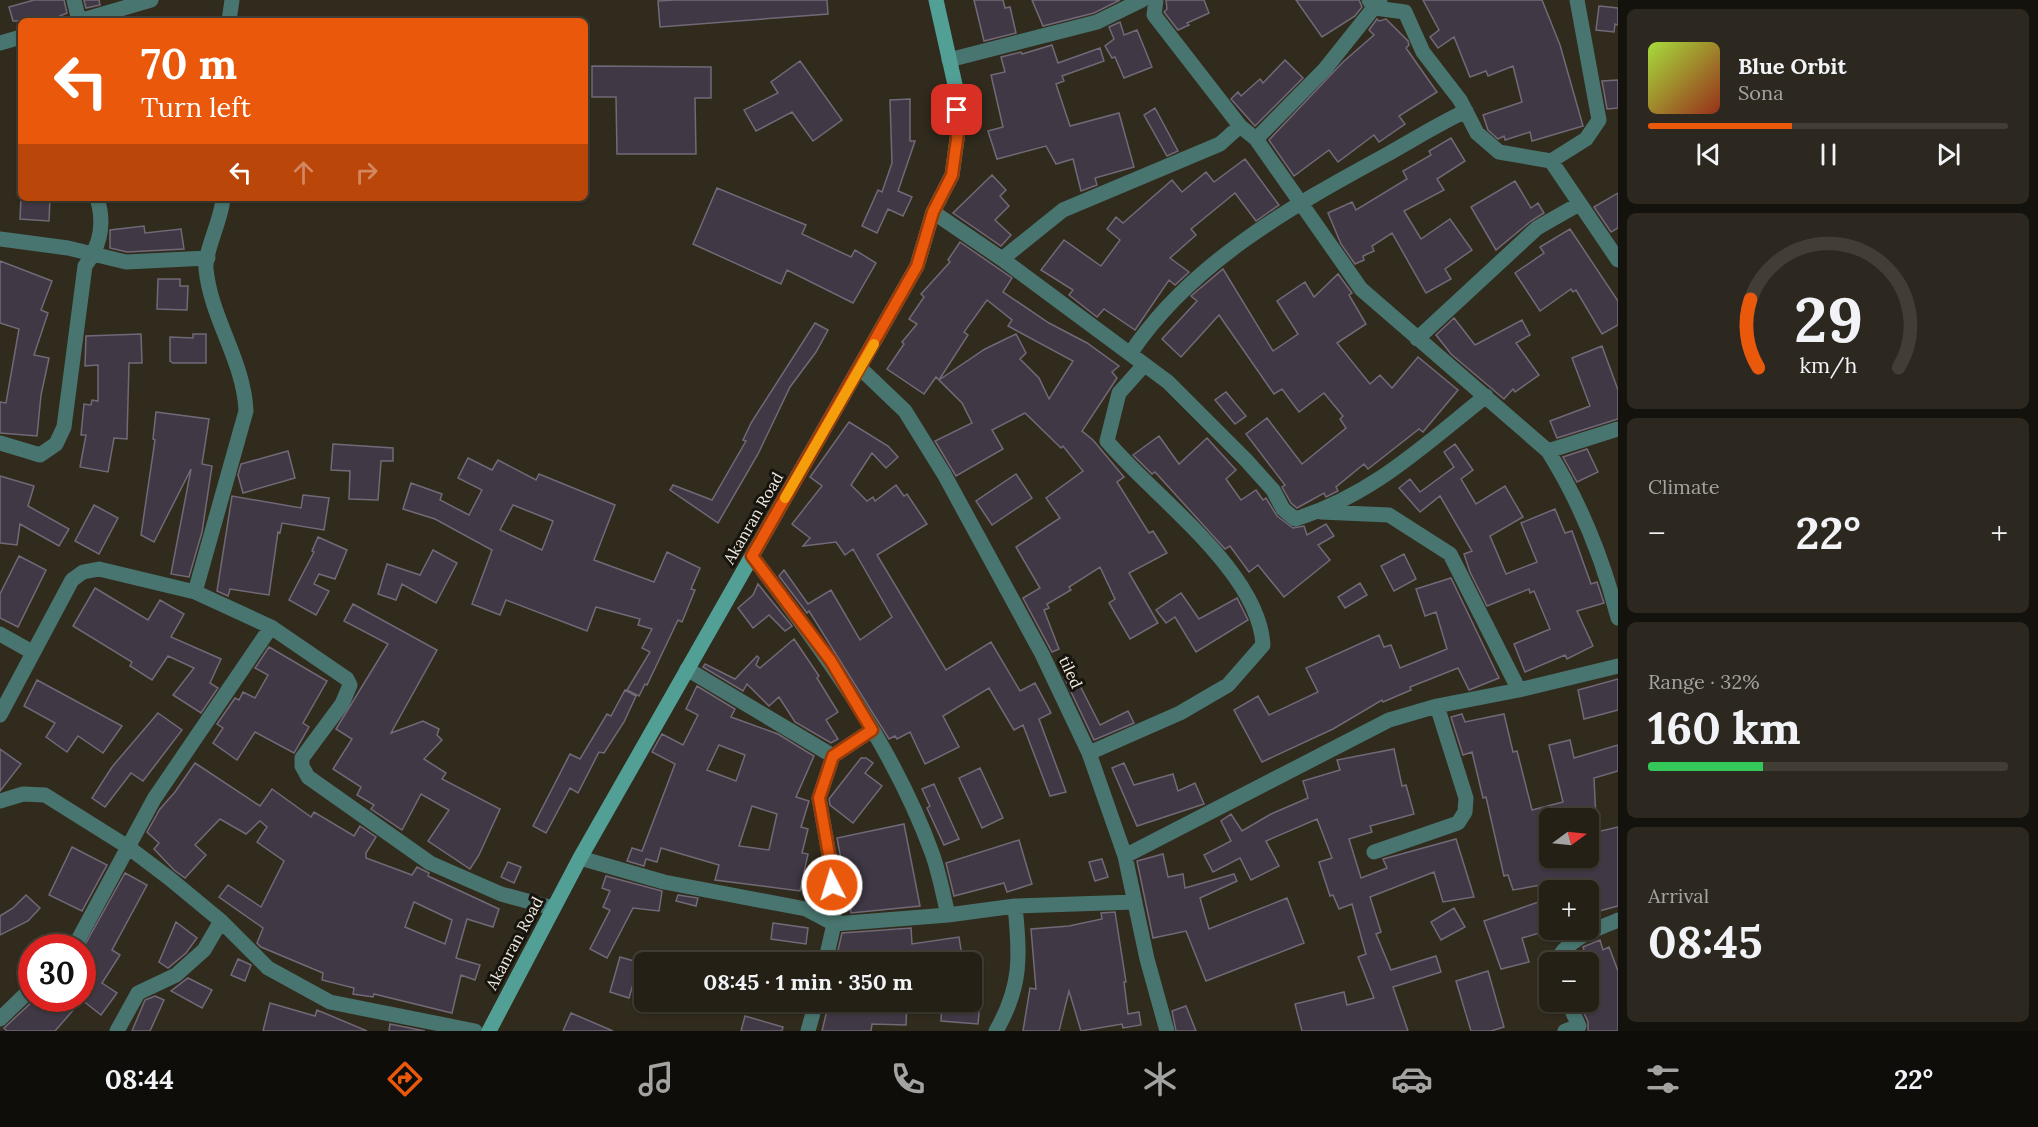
<!DOCTYPE html>
<html lang="en">
<head>
<meta charset="utf-8">
<style>
  body { margin:0; font-family:Lora,serif; background:#2d281f; color:#f1f3f6; height:100vh; display:flex; flex-direction:column; font-size:22px; white-space:nowrap }
  * { box-sizing:border-box; margin:0 }
  p { font-size:20px; color:#a3a3a1 }
  .icon { flex:none; width:33px; height:33px; fill:none; stroke:currentColor; stroke-width:2; stroke-linecap:round; stroke-linejoin:round }
  .map { position:relative; flex:1; overflow:hidden }
  .side { display:flex; flex-direction:column; gap:9px; padding:9px; background:#14120c; width:420px }
  .side>* { flex:none }
  .top-card { position:absolute; left:18px; top:18px; width:570px; height:183px; border-radius:9px; box-shadow:0 2px 4px #0004,0 0 0 2px #423e35; background:#ea580c; color:#fff; overflow:hidden }
  .needle { width:39px; rotate:75deg }
  .fabs { position:absolute; left:1539px; top:808px; display:grid; gap:12px }
  .fabs a { display:grid; place-items:center; width:60px; height:60px; border-radius:9px; background:#252016; box-shadow:0 2px 4px #0004,0 0 0 2px #423e35; font-size:30px }
  .speed { position:absolute; left:18px; top:934px; display:flex; gap:12px; font-size:30px; font-weight:700; text-align:center }
  .speed>* { display:grid; place-content:center; width:78px; height:78px; border-radius:50%; background:#252016; box-shadow:0 2px 4px #0004,0 0 0 2px #423e35; line-height:1 }
  .speed .limit { border:9px solid #d22; background:#fff; color:#111 }
  .pin { position:absolute; display:grid; place-items:center; width:51px; height:51px; color:#fff; margin:-26px; border-radius:12px; box-shadow:0 3px 9px #0006 }
  .me { position:absolute; width:66px; margin:-33px; rotate:355deg; stroke-linejoin:round; filter:drop-shadow(0 0 4px #0008) }
  .turn { display:flex; align-items:center; gap:21px; height:126px; padding:0 24px; font-size:27px }
  .turn .icon { width:78px; height:78px; stroke-width:2.5 }
  .turn b { display:block; font-size:42px; line-height:51px }
  .lanes { display:flex; align-items:center; height:57px; padding:0 24px; background:#0003; justify-content:center; gap:30px; direction:ltr }
  .lanes .off { opacity:.35 }
  .big { font-size:45px; font-weight:800; line-height:1.1 }
  .side .tile { flex:1; display:flex; flex-direction:column; justify-content:center; gap:9px; min-width:0; padding:0 21px; border-radius:9px; background:#2d281f }
  .side .dial { align-items:center; gap:0 }
  .dial svg { height:156px; overflow:visible; fill:none; stroke:#423e35; stroke-width:7; stroke-linecap:round; text-anchor:middle }
  .dial text { fill:#f1f3f6; stroke:none }
  .song { display:flex; align-items:center; gap:18px }
  .cover { width:72px; height:72px; border-radius:9px; background:linear-gradient(135deg,hsl(80 70% 55%),hsl(10 70% 35%)) }
  .played { height:6px; border-radius:3px; background:linear-gradient(90deg,#ea580c 40%,#423e35 40%) }
  .keys { display:flex; justify-content:space-around; direction:ltr }
  .heat { display:flex; justify-content:space-between; align-items:center; font-size:33px; direction:ltr }
  .charge { height:9px; border-radius:4px; background:linear-gradient(90deg,#34c759 32%,#423e35 0) }
  .trip { position:absolute; left:634px; top:952px; width:348px; height:60px; border-radius:9px; background:#252016; box-shadow:0 2px 4px #0004,0 0 0 2px #423e35; font-weight:800; line-height:60px; text-align:center }
  .dock { display:flex; height:96px; justify-content:space-around; align-items:center; background:#0f0d09; color:#a3a3a1 }
  .dock .icon { width:42px; height:42px }
  .dock .active { color:#ea580c }
  .dock b { font-size:27px; color:#f1f3f6 }
  main { display:flex; flex:1; min-height:0 }
  .map>svg:first-child { display:block }
</style>
</head>
<body>
<main>
<div class="map">
<svg width="1618" height="1031" viewBox="0 0 1618 1031">
  <rect width="100%" height="100%" fill="#312b1e"/>
  <path fill="#403845" stroke="#726977" stroke-width="1.5" fill-rule="evenodd" d="M34,0H64L67,13L48,21H13L9,7Z
    M84,0H99L100,5L86,8Z
    M675,0H827L828,14L660,27L658,1Z
    M974,0H1003L1005,8L1010,7L1016,33L984,41Z
    M1032,0H1120L1094,13L1043,26Z
    M1166,0H1204L1209,13L1187,23L1189,25L1178,30L1164,12L1167,9Z
    M1296,0H1359L1362,7L1355,16L1322,37Z
    M1423,0H1542L1560,45L1583,126L1532,141L1530,132L1505,140L1504,136L1498,139L1488,130L1483,115L1522,102L1513,66L1488,76L1486,71L1470,77L1454,37L1438,48L1430,37L1439,30Z
    M1599,6L1618,8V25L1615,24L1614,32L1596,30Z
    M1377,19L1379,21L1386,19L1408,41L1409,45L1406,48L1437,92L1399,116L1405,124L1379,142L1374,135L1338,162L1329,150L1294,176L1269,140L1343,62L1374,35L1369,30Z
    M1120,22L1124,35L1137,30L1152,67L1124,78L1115,57L1112,58L1105,46L1114,39L1109,27Z
    M1052,45L1058,63L1100,48L1104,61L1062,76L1064,81L1056,84L1070,126L1119,113L1134,167L1095,178L1097,185L1081,191L1073,159L1056,164L1046,146L997,159L988,131L1003,127L991,75L1005,72L1001,57L1021,52L1022,54Z
    M1285,60L1303,78L1255,126L1231,99L1238,92L1241,96L1260,79L1263,83Z
    M800,61L842,120L813,141L792,112L756,131L744,110L778,93L771,82Z
    M592,66L711,67V98H695L696,154H617L616,97H592Z
    M1618,80V108L1607,109L1602,81Z
    M910,99V141H915L898,191L912,197L903,216L888,209L877,233L862,226L878,190L882,192L892,163L890,100Z
    M1155,108L1178,151L1167,156L1144,115Z
    M1451,138L1465,161L1437,179L1444,190L1404,211L1421,239L1450,219L1472,250L1445,269L1451,279L1426,293L1392,233L1372,246L1374,251L1363,256L1364,260L1355,264L1341,244L1328,213L1352,202L1356,210L1407,179L1403,171L1431,155L1429,151Z
    M1245,159L1279,205L1256,221L1235,193L1191,229L1196,235L1170,258L1189,272L1175,285L1169,280L1135,330L1104,309L1097,317L1069,295L1073,290L1041,270L1064,240L1101,266L1120,240L1107,229L1116,217L1123,223L1172,180L1182,192L1206,172L1214,182Z
    M992,175L1006,190L1000,196L1009,206L995,220L1011,235L1001,246L953,213Z
    M1515,181L1531,208L1538,203L1544,213L1531,221L1496,250L1471,207Z
    M717,188L806,225L802,234L851,257L855,250L876,263L853,303L787,270L781,284L693,244Z
    M1618,193V228L1611,232L1594,207Z
    M21,198H50L49,221L20,219Z
    M144,226L145,233L181,229L184,249L127,252L110,248V230Z
    M1570,229L1618,301V325L1602,334L1576,290L1573,292L1571,289L1540,311L1515,273L1544,253L1540,247Z
    M960,242L1012,278L1003,292L1049,323L1087,343L1119,366L1112,372L1117,378L1082,431L1093,440L1124,477L1117,482L1149,533L1153,531L1167,553L1129,573L1158,623L1130,639L1109,603L1115,599L1100,567L1069,587L1071,590L1047,604L1049,608L1044,610L1059,649L1052,652L1023,598L1040,588L1016,547L1060,518L1046,498L1083,471L1063,446L1061,448L1025,413L992,430L1003,449L956,476L935,441L972,423L962,403L939,380L985,349L1016,334L1026,353L1020,359L1039,378L1049,399L1073,361L1008,326L1012,320L987,300L964,332L968,335L939,380L936,377L924,394L887,369L904,344L902,342L917,324L909,319L924,297L921,294L950,262L948,260Z
    M0,261L52,281L41,310L48,313L34,355L49,358L41,395L37,436L0,433V402L6,403L19,329L0,323Z
    M1223,269L1273,351L1298,334L1277,301L1305,282L1314,297L1338,274L1352,293L1349,295L1366,324L1337,343L1370,384L1380,375L1392,388L1418,357L1458,390L1423,432L1419,429L1368,469L1364,464L1336,487L1338,491L1326,497L1324,493L1297,508L1291,503L1282,487L1285,485L1246,434L1267,418L1302,464L1346,428L1340,419L1343,416L1324,393L1299,412L1282,389L1274,394L1219,315L1181,357L1162,339L1197,301L1191,296Z
    M158,279H180V286H188L187,310L157,309Z
    M1454,318L1475,345L1522,320L1530,335L1516,343L1539,375L1515,392L1513,389L1504,399L1451,354L1436,335Z
    M815,323L828,330L816,352L790,387L758,454L718,523L670,490L673,485L712,500L746,441L743,440L751,423Z
    M141,334L142,363H129L127,439L114,438L108,472L80,467L86,435H81L84,404L91,405L92,400L98,401V365L85,366L86,336Z
    M193,334H206V363H173L170,361V337L193,338Z
    M1602,346L1618,390V419L1557,438L1550,421L1590,406L1572,358Z
    M1226,392L1246,416L1235,424L1215,400Z
    M156,412L209,419L202,464L212,466L202,532L189,577L171,574L191,469L154,542L141,535L155,440L153,439Z
    M849,422L888,446L898,457L886,468L872,453L851,485L867,501L873,497L875,501L896,485L904,496L907,494L927,524L877,555L946,670L991,642L1020,691L1035,683L1051,713L1039,719L1066,792L1050,796L1023,725L1014,730L989,688L943,716L959,747L925,764L910,732L897,739L895,736L889,739L809,611L807,613L779,576L784,570L808,604L831,590L860,640L892,617L853,549L845,555L836,542L803,546L810,538L792,524L822,486L810,477Z
    M1159,436L1179,464L1207,438L1236,470L1226,479L1241,500L1256,490L1263,500L1266,498L1277,516L1293,528L1304,526L1307,535L1326,524L1334,536L1318,545L1330,560L1284,597L1258,565L1249,572L1230,546L1225,549L1155,472L1152,474L1133,455Z
    M333,444L393,448V461H381L378,500L349,499L350,471L331,470Z
    M1455,444L1473,470L1461,479L1476,504L1505,486L1523,517L1490,536L1506,574L1537,562L1521,523L1555,509L1565,533L1572,531L1591,584L1597,582L1604,603L1577,611L1593,646L1567,659L1565,655L1525,672L1514,644L1550,629L1534,591L1530,593L1529,589L1487,606L1470,572L1464,554L1472,551L1440,496L1420,512L1399,488L1410,479L1420,492L1454,467L1444,452Z
    M1587,449L1598,472L1577,482L1563,457Z
    M288,451L295,478L243,493L238,475L241,464Z
    M468,458L492,470L498,460L536,480L539,474L615,505L594,560L654,582L667,552L700,568L691,589L695,590L682,622L678,620L647,685L645,684L639,696L627,690L650,652L642,648L652,629L638,625L640,619L596,607L587,631L506,600L500,615L472,604L492,550L435,519L403,509L411,483L442,494L440,500L469,515L482,490L458,478ZM513,505L553,521L542,550L500,530Z
    M1016,474L1032,498L992,525L976,501Z
    M0,476L34,486L28,506L69,529L59,546L20,524L17,545L0,543Z
    M303,495L329,498L324,530L282,523L280,533L278,532L269,595L230,589L228,596L217,591L232,496L301,508Z
    M94,505L118,518L99,554L75,541Z
    M318,537L347,550L335,579L319,574L314,584L329,591L316,615L289,600L314,552L312,551Z
    M433,550L457,563L436,603L402,584L396,600L378,594L387,564L420,575Z
    M1404,554L1416,579L1394,591L1381,566Z
    M19,556L46,570L18,627L0,618V594Z
    M1451,578L1499,678L1469,690L1458,668L1410,687L1411,690L1383,702L1382,700L1333,729L1262,762L1234,710L1258,696L1269,715L1318,692L1306,668L1379,635L1384,647L1391,645L1400,668L1447,649L1436,612L1425,616L1416,589Z
    M1360,583L1367,595L1345,608L1338,597Z
    M758,584L792,626L785,631L769,615L753,628L738,608L753,595Z
    M95,588L148,620L160,600L184,614L171,637L221,659L210,683L218,688L201,713L173,695L194,668L168,656L152,680L130,666L132,662L73,626Z
    M1181,593L1199,619L1237,598L1248,620L1196,652L1175,617L1166,623L1156,610Z
    M353,604L437,650L391,733L423,721L439,729L437,735L442,740L424,759L446,773L442,779L500,809L479,855L470,869L428,841L449,810L421,794L402,830L371,809L374,805L357,795L361,787L333,769L352,739L336,729L388,644L344,621Z
    M794,639L819,676L817,678L838,712L826,720L838,739L831,743L795,722L779,697L769,706L747,684L743,691L703,667L705,664L735,679L757,656L759,658L756,665L760,668Z
    M269,647L327,681L303,723L309,727L294,753L255,732L237,760L213,743L223,728L217,724L235,698L239,700L243,692L255,698L268,675L255,668Z
    M1073,672L1100,725L1128,711L1134,723L1094,740L1064,677Z
    M1618,679V710L1584,719L1578,690Z
    M37,680L122,726L103,753L78,736L67,752L46,737L55,723L24,706Z
    M697,686L735,709L731,717L778,734L814,756L796,797L809,801L801,827L808,829L802,853L808,854L800,891L715,880L719,865L661,848L657,862L646,859L644,866L627,861L632,848L642,851L675,764L652,752L662,734L683,745L698,715L686,709ZM719,745L745,755L736,781L707,770ZM752,806L777,814L769,850L739,846Z
    M625,690L636,696L624,722L604,753L599,752L578,793L570,788L546,833L533,826L570,754L580,759L607,714L611,716Z
    M158,713L182,730L143,781L131,773L105,807L92,798L112,767Z
    M1462,714L1465,722L1504,714L1513,752L1517,751L1532,810L1563,802L1549,745L1570,740L1574,758L1618,745V771L1594,778L1596,819H1550V858H1588V834L1618,827V906L1599,911L1593,891H1572L1569,880L1513,890L1508,875L1504,876L1486,797L1483,798L1472,752L1463,755L1451,717Z
    M0,749L21,764L0,791Z
    M1394,749L1402,786L1406,785L1414,814L1370,826L1372,832L1349,839L1361,878L1387,868L1383,859L1456,839L1474,897L1443,902L1434,872L1370,897L1381,932L1376,934L1391,970L1436,956L1441,972L1393,987L1408,1031H1302L1295,1004L1344,992L1347,1005L1374,998L1358,957L1366,954L1352,904L1339,909L1333,895L1330,896L1319,862L1332,858L1317,819L1266,841L1279,866L1251,880L1240,858L1213,872L1204,855L1231,841L1221,821L1231,814L1242,831L1271,814L1308,798L1303,781L1340,770L1337,760Z
    M861,758H866L873,763L865,773L882,786L853,823L830,805L829,799Z
    M195,763L260,806L272,789L311,817L314,812L354,836L360,826L376,837L366,853V858L412,875L417,867L429,873L428,876L499,909L493,927L467,919L456,958L480,965L475,980L461,975L452,1013L374,994L373,997L353,994L354,988L322,980L323,973L261,947L257,943L263,928L219,897L228,885L261,907L284,861L257,842L267,827L260,821L246,834L220,819L195,845L206,855L185,878L174,870L154,849L159,843L147,832L160,809L175,792ZM414,902L452,920L445,944L405,927Z
    M1124,763L1134,785L1173,774L1178,791L1195,783L1204,804L1137,826L1112,768Z
    M980,768L1003,818L982,828L959,778Z
    M934,784L959,839L944,845L927,808L930,806L922,789Z
    M904,824L920,906L851,913L837,838Z
    M1019,840L1032,884L1007,892L1004,883L954,896L946,863Z
    M72,847L107,865L82,911L49,895Z
    M1163,854L1168,877L1183,874L1185,888L1234,874L1237,881L1200,898L1209,929L1287,898L1304,943L1206,981L1186,931L1153,938L1137,861Z
    M1102,859L1108,877L1095,881L1089,862Z
    M508,862L521,867L514,883L501,877Z
    M125,873L147,885L112,950L120,955L102,983L117,993L101,1015L82,1000L55,1031H7L4,1028L35,999H82V950Z
    M606,876L662,891L659,911L633,908L607,958L590,949L610,910L603,907L610,891L602,888Z
    M26,895L40,908L28,921L0,935V916L13,908Z
    M678,895L698,898L696,906L676,901Z
    M1550,898V930L1522,938L1529,962L1501,969L1484,921Z
    M1454,908L1465,927L1441,940L1431,922Z
    M1115,912L1126,982H1124L1128,1014L1139,1012L1141,1025L1123,1028L1122,1024L1081,1031L1069,991L1059,1031H1023L1030,988L1036,989L1031,929L1069,926L1102,919L1101,913Z
    M176,922L197,938L186,953L168,968L159,962Z
    M773,923L808,928L806,944L771,939Z
    M911,928L912,944L959,937L963,963H835L842,933Z
    M1600,940L1603,950L1609,947L1618,971V1031H1588V1022L1579,1002H1588V963L1583,947Z
    M620,957L645,964V979L635,977L629,998L610,992Z
    M238,959L251,965L245,981L231,975Z
    M1488,971L1504,1027L1491,1031H1471L1456,981Z
    M188,978L212,990L202,1008L171,991Z
    M155,996L164,1000L150,1031H132L145,1000Z
    M829,1002H907L906,1025L872,1024L871,1031H822Z
    M942,1002H980L978,1024L941,1021Z
    M270,1003L315,1016L317,1010L367,1031H263Z
    M1186,1006L1196,1031H1176L1172,1011Z
    M571,1013L613,1031H563Z
    M745,1016L783,1027L782,1031H741Z
    M390,1024L425,1031H389Z"/>
  <g fill="none" stroke-linecap="round" stroke-linejoin="round">
    <path stroke="#48756f" stroke-width="15" d="M74,0L79,21
      M1156,0L1154,15L1240,126L1256,139L1361,289L1548,451C1580,502 1603,559 1618,618
      M1369,0L1375,8L1405,12L1423,52L1460,100L1477,133L1499,152L1551,161L1586,139L1599,120L1577,0
      M79,21L151,0
      M229,21L232,0
      M0,43L21,37
      M949,60L1097,22L1142,0
      M1256,139L1325,69L1380,0
      M1551,161L1618,260
      M933,212L1002,259L1168,382L1246,460L1273,490L1283,509L1295,519C1373,495 1424,445 1486,396
      M0,239L68,248L126,262L208,258
      M1002,259L1063,210L1220,144L1240,126
      M1417,339L1537,228L1579,204
      M1130,354C1190,263 1292,206 1386,155C1413,140 1438,124 1466,111
      M860,368L905,411L944,474L1042,654L1089,753L1125,856L1147,959L1167,1031
      M0,443L40,455L56,444L64,427L85,266C101,245 105,223 97,198
      M1548,451L1618,429
      M1321,512L1389,515L1450,554L1519,690
      M752,556C821,648 892,743 932,853C939,872 943,894 948,915
      M195,592L246,411C244,361 211,319 206,269C204,252 222,219 223,198
      M0,634L32,652
      M687,669L833,756
      M0,715L72,580L83,572L99,569L195,592L271,627L347,679L350,685L342,704L302,758V766L308,777L430,863L501,894L553,908
      M1089,753L1180,713L1228,685L1263,645C1259,571 1153,496 1107,441L1119,393L1144,365
      M0,801L23,794L45,795L128,847L169,878L221,921L268,968L330,1002L475,1031
      M1374,852L1458,823L1465,812L1466,798L1437,706
      M1125,856L1389,720L1437,706L1519,690L1618,666
      M580,858L664,882L806,909L834,924L948,915L1015,906L1135,902
      M71,948L78,940L154,799L271,627
      M825,963L834,924L831,866L819,798L833,756L872,730
      M1555,963C1568,938 1593,931 1618,920
      M0,1019L32,988
      M117,1031L138,993L176,975L204,950L221,921
      M808,1031L816,1002
      M996,1031C1022,986 1020,956 1015,906
      M1565,1031L1579,1026L1568,1002"/>
    <path stroke="#529f96" stroke-width="15" d="M489,1031L580,858L917,266L933,212L952,175L958,132L956,89L936,0"/>
  </g>
  <g fill="none" stroke-linecap="round" stroke-linejoin="round">
    <g stroke="#983908" stroke-width="15">
      <path id="route" d="M832,885L831,866L819,798L833,756L872,730L831,661L752,556L917,266L933,212L952,175L958,132L957,110"/>
    </g>
    <use href="#route" stroke="#ea580c" stroke-width="10"/>
    <path stroke="#f59e0b" stroke-width="10" d="M785,498L874,344"/>
  </g>
  <g text-anchor="middle" dominant-baseline="central" stroke-width="6" stroke-linejoin="round" paint-order="stroke">
    <g font-size="16" fill="#f0ece3" stroke="#17140e">
      <text transform="translate(753 518) rotate(-60)">Akanran Road</text>
      <text transform="translate(1071 672) rotate(65)">tiled</text>
      <text transform="translate(514 943) rotate(-62)">Akanran Road</text>
    </g>
  </g>
</svg>
<div class="fabs">
<a><svg class="needle" viewBox="-14 -14 28 28"><path d="M0-13l5 13h-10z" fill="#e53935"/><path d="M0 13l5-13h-10z" fill="#a3a3a1"/></svg></a>
<a>+</a>
<a>−</a>
</div>
<div class="speed"><div class="limit">30</div></div>
<div class="pin" style="left:957px;top:110px;background:#d93025"><svg class="icon" aria-label="arrive" viewBox="0 0 24 24"><path d="M6 21V4h12l-3 4 3 4H6"/></svg></div>
<svg class="me" style="left:832px;top:885px" viewBox="-20 -20 40 40"><circle r="17" fill="#ea580c" stroke="#fff" stroke-width="3"/><path d="M0-11L8 9 0 5-8 9z" fill="#fff"/></svg>
<div class="trip">08:45 · 1 min · 350 m</div>
<div class="top-card">
<div class="turn"><svg class="icon" aria-label="left" viewBox="0 0 24 24"><path d="M17 20v-9H6M10 6l-5 5 5 5"/></svg><div><b>70 m</b>Turn left</div></div>
<div class="lanes"><svg class="icon" aria-label="left" viewBox="0 0 24 24"><path d="M17 20v-9H6M10 6l-5 5 5 5"/></svg><svg class="icon off" aria-label="ahead" viewBox="0 0 24 24"><path d="M12 20V5M6 11l6-6 6 6"/></svg><svg class="icon off" aria-label="right" viewBox="0 0 24 24"><path d="M7 20v-9h11M14 6l5 5-5 5"/></svg></div>
</div>
</div>
<section class="side">
<div class="tile">
<div class="song"><i class="cover"></i><div><b>Blue Orbit</b><p>Sona</p></div></div>
<div class="played"></div>
<div class="keys"><svg class="icon" aria-label="previous" viewBox="0 0 24 24"><path d="M18 5L8 12l10 7zM5 5v14"/></svg><svg class="icon" aria-label="pause" viewBox="0 0 24 24"><path d="M8 5v14M16 5v14"/></svg><svg class="icon" aria-label="next" viewBox="0 0 24 24"><path d="M6 5l10 7-10 7zM19 5v14"/></svg></div>
</div>
<div class="tile dial"><svg viewBox="0 0 100 80">
<path d="M14 69A42 42 0 1 1 86 69"/>
<path d="M14 69A42 42 0 0 1 10 34" stroke="#ea580c"/>
<text x="50" y="56" font-size="32" font-weight="700">29</text>
<text x="50" y="72" font-size="11">km/h</text>
</svg></div>
<div class="tile"><p>Climate</p>
<div class="heat"><a>−</a><b class="big">22°</b><a>+</a></div>
</div>
<div class="tile"><p>Range · 32%</p><b class="big">160 km</b><div class="charge"></div></div>
<div class="tile"><p>Arrival</p><b class="big">08:45</b></div>
</section>
</main>
<nav class="dock">
<b>08:44</b>
<svg class="icon active" aria-label="directions" viewBox="0 0 24 24"><path d="M12 3l9 9-9 9-9-9zM9 14v-3h6M13 9l2 2-2 2"/></svg>
<svg class="icon" aria-label="music" viewBox="0 0 24 24"><path d="M9 18V5l10-2v13"/><circle cx="6" cy="18" r="3"/><circle cx="16" cy="16" r="3"/></svg>
<svg class="icon" aria-label="phone" viewBox="0 0 24 24"><path d="M5 4h4l2 5-3 2q2 4 5 5l2-3 5 2v4C11 20 4 13 5 4z"/></svg>
<svg class="icon" aria-label="climate" viewBox="0 0 24 24"><path d="M12 3v18M4 7l16 10M4 17L20 7"/></svg>
<svg class="icon" aria-label="car" viewBox="0 0 24 24"><path d="M5 17H2v-5l4-1 3-4h7l3 4 3 1v5h-3M9 17h6M6 11h13"/><circle cx="7" cy="17" r="2"/><circle cx="17" cy="17" r="2"/></svg>
<svg class="icon" aria-label="filters" viewBox="0 0 24 24"><path d="M4 7h16M4 17h16"/><circle cx="9" cy="7" r="2"/><circle cx="15" cy="17" r="2"/></svg>
<b>22°</b>
</nav>
</body>
</html>
